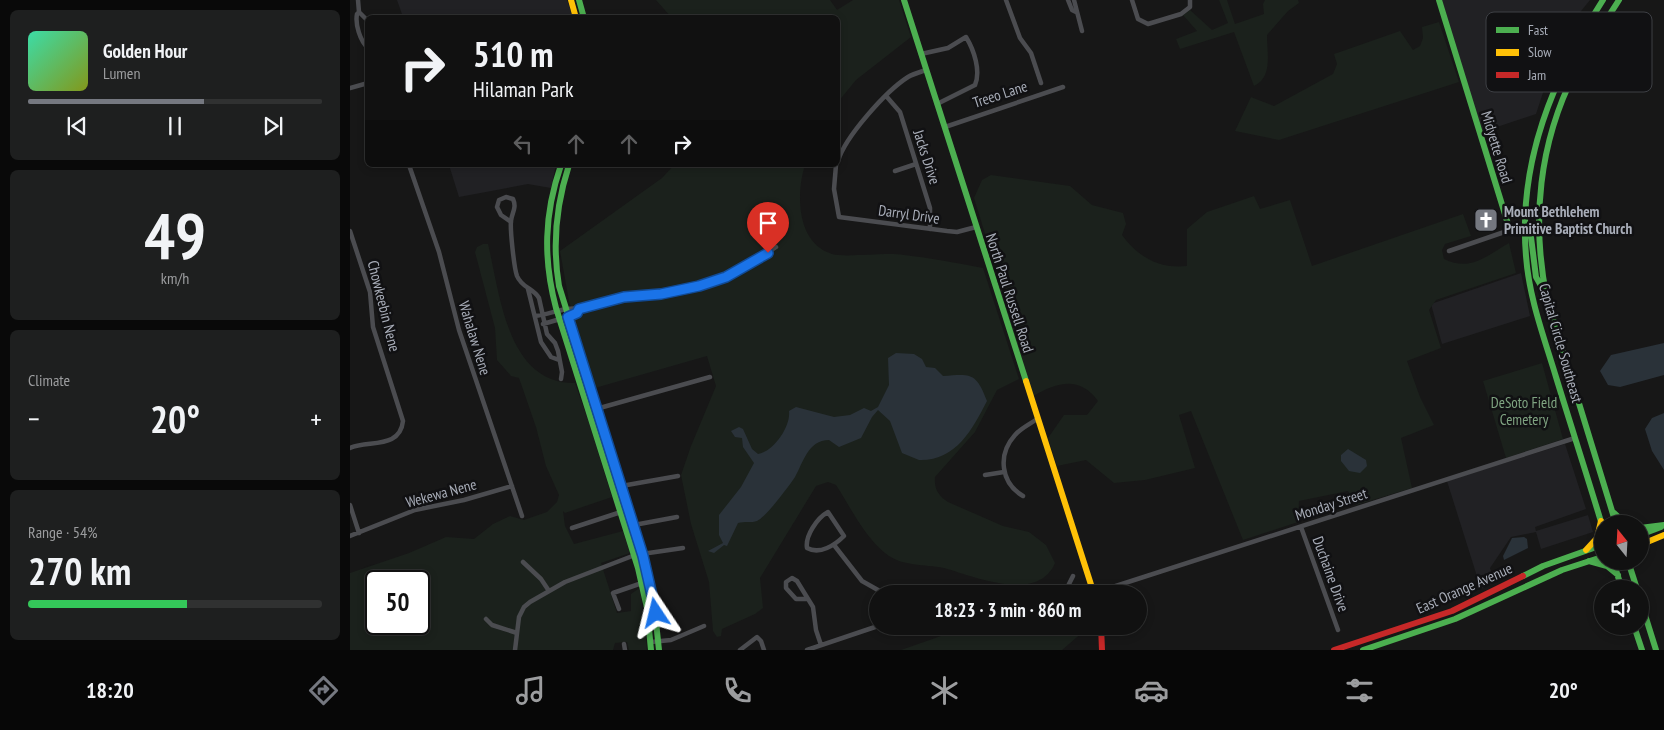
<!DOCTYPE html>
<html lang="en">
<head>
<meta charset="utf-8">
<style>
  body { margin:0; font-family:"PT Sans Narrow",sans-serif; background:#1e1f1f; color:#f1f3f6; height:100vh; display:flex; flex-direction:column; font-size:19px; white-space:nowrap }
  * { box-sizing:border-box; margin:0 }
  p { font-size:16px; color:#9c9d9f }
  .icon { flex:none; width:28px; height:28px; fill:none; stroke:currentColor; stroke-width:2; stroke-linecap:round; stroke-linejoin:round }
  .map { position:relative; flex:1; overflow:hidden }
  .side { display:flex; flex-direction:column; gap:10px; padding:10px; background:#090909; width:350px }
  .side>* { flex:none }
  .guide { position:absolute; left:15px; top:15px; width:475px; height:152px; border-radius:8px; box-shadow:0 2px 8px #0003,0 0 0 1px #303131; background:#111; color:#f1f3f6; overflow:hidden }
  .needle { width:32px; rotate:342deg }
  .controls { position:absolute; left:1244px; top:515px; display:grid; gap:10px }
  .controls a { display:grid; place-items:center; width:55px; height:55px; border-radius:50%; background:#111; box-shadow:0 2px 8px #0003,0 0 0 1px #303131; font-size:25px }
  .speed { position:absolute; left:15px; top:570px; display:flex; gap:10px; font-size:25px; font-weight:700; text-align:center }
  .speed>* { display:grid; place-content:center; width:65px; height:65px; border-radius:50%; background:#111; box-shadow:0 2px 8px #0003,0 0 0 1px #303131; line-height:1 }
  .speed .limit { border:2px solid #111; border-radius:8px; background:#fff; color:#111 }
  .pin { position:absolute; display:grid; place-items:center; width:42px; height:42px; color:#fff; margin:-51px -21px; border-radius:50% 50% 50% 0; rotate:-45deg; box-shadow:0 0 5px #0007 }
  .pin .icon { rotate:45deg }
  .me { position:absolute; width:55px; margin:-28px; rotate:350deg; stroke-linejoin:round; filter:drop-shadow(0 0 4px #0008) }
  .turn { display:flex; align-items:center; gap:18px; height:105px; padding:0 25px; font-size:22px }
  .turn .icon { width:65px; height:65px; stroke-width:2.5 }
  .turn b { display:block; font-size:35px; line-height:42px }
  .lanes { display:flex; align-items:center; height:48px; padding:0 25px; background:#0003; justify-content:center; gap:25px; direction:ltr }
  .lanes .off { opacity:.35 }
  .big { font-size:38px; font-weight:700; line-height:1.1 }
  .side .widget { flex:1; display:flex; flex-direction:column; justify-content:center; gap:8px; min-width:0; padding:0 18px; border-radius:8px; background:#1e1f1f }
  .side .dial { align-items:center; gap:0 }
  .dial b { font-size:65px; line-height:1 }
  .song { display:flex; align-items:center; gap:15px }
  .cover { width:60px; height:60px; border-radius:8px; background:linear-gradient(135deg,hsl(160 70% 55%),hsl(70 70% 35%)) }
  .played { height:5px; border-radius:2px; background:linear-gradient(90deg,#757880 60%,#303131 60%) }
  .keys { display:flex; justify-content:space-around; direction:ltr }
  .heat { display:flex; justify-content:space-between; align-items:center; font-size:28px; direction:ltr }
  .charge { height:8px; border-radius:4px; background:linear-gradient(90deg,#34c759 54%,#303131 0) }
  .trip { position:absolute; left:519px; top:585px; width:278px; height:50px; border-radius:25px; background:#111; box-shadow:0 2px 8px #0003,0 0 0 1px #303131; font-weight:700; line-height:50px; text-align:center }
  .dock { display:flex; height:80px; justify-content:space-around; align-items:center; background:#070707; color:#9c9d9f }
  .dock .icon { width:35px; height:35px }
  .dock .on { color:#757880 }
  .dock b { font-size:22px; color:#f1f3f6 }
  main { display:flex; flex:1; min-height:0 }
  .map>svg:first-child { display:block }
</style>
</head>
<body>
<main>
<section class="side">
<div class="widget">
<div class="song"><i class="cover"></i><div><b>Golden Hour</b><p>Lumen</p></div></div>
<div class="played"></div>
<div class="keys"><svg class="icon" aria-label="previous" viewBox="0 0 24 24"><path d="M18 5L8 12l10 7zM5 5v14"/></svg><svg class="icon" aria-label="pause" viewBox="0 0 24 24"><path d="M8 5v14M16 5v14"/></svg><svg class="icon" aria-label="next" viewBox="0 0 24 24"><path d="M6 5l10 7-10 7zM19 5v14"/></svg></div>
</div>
<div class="widget dial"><b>49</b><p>km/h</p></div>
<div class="widget"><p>Climate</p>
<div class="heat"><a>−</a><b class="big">20°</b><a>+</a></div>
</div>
<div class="widget"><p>Range · 54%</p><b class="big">270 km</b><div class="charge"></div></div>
</section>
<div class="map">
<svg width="1314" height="650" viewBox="0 0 1314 650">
  <rect width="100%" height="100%" fill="#171717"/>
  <path fill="#212124" d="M47,0H217L223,17H53Z
    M1092,0H1240L1227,16L1203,62L1186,114L1132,132Z
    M99,165H206L201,188L178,184L109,197Z
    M1171,273L1180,316L1092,344L1081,304Z
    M1215,444L1236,509L1185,527L1186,531L1238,515L1243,532L1191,549L1186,532L1161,537L1140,568L1145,582L1131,589L1097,481Z"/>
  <path fill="#1b211c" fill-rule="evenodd" d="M306,0H480L487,10L503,0H549L561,37L506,80L488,102V18L321,17Z
    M869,0H877L885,24L914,14L913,4L915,0H948L949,3L938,11L917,35C917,53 923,77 904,86L884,32L830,49L826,39L847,31L833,15L840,10L862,30L878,23Z
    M1089,22L1109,82L929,140L885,131L901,97L924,106L983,74L987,64L984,54L1050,31L1063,50L1070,46L1073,38L1072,27Z
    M324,165H455C446,193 446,243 482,254C496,258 535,252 554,255C580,258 607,263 633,268L669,379L647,390L625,432L585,477C584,489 588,495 598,502L653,526L679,532L696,545L705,563C688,604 623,576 594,568C574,564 552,567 535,553C514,536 501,508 486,485L478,482L466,486L410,578L413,608L405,614L372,629L371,636L367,637L363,631L359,582L341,524L331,475L341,446L366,386L357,356L245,388L219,301L210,251L312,178Z
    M641,175L720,186L742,205L773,213L776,224L772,235C788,257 809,269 837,266V229L857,212L904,196L910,209L940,200L962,266L1113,214L1121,236L1095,244L1092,250L1094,259C1121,272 1136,256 1159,243L1166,273L1086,300L1079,310L1091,348L1057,361L1070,397L1084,425L1051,438L1062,488L1006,505L998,491L949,501L948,522L893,540L841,411L829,415L845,468L795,480L764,483L736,460L707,466L698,438L714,415H737L748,401C729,375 707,383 683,396L647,281L649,279L624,198L632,180Z
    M133,244H138C150,294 157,384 225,383L239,423L262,497L215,513L213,511L215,526L224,544L273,531L280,553L251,563L267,613L281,611V594L288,589L291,590L297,650H279L277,642L265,643L263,650H0V573L59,553L96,537L124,539L143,524L160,516L174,520L197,512L207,502L209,495L196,466L186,427L169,378L161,376L147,360L145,328L125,252L127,247ZM26,581H69V624H26Z
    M1192,363L1213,439L1156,458L1133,381Z
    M645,626H735L734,631L712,650H551L591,636L612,635Z"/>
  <path fill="#2a3239" d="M1314,343V375L1270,387L1258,385L1250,371L1261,355Z
    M546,353L564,354L572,359L576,367L585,368L593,376C621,374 626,372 637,401C622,430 606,461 569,460L552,453L540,421L528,410L522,417L511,438L489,447L479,440C458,440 453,463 445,477C439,486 416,517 407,521C402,523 394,521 388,523L377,546L374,545L364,553L358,551L373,543L369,535V515L391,487L404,463L393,447L392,438L385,437L381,431L389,427L393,429L402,449L408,454C423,452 441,427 439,411L446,407L484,417L500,415L514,408L521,411L528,407L539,385L538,358Z
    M1314,413V470L1302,451L1295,429L1302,418Z
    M998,449L1016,460L1017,466L1010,473L999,471L991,461V455Z
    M1174,537L1177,539L1178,548L1154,560L1153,556L1162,538Z"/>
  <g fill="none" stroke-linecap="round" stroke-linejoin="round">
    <path stroke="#4b4c50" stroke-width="4.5" d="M8,0L9,12L7,14C5,24 10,41 18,48
      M656,0L670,38L681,53L691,83
      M718,0L722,10L726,12
      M724,0L732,31
      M782,0L788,19L798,24L831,14L840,7V0
      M9,12L18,21
      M571,54L598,48L616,37C624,50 631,71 625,85L587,104
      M0,88L18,83
      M537,97L550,112L580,208V229
      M595,127L713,87
      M488,161C495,137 536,91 558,77C563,74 570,72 576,70
      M59,165L89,252L109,330L172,516
      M486,165L484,189L489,217L597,231L607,232L626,227
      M545,171L566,164
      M161,222L151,215L147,207L149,200L156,197L163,199C167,208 162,212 161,221C160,229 164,268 167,276C172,288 183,288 189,298L197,334L205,343L208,351L212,372L211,379
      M0,231L20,292L23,327L53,421C50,449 19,440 0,448
      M1099,251L1163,229
      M178,289L191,342L201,357L209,360
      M185,316C198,315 217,306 229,309L275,297L311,294L365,281L395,268L426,247
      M193,324L224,315L229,309
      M239,411L360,377
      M635,475L654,472
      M272,489L277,485L328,476
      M673,496C651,483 647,455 665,435C671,428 680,424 687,419
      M0,505L9,533
      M478,512L494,536C485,545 470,555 457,548C455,536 467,518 478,512Z
      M284,525L327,517
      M951,527L988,630
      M222,528L271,512
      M0,536L65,510L114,500L162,486
      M484,545L512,581L535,594
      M173,562L191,579L199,591
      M744,593L1225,438
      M630,594L632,589
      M714,594L723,576
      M457,599H446L436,588V582L442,578L447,581L463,607L466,630L471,645
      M269,609L263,593L292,583
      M136,619L142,625L167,633
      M598,626L611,633L616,626
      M301,642L321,640L354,626
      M274,644L275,650
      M165,650L169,617L174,607L180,602L215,582L285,555L333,548
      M390,650L407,637L411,641L414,650
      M457,650L528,626"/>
    <path stroke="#4caf50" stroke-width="6" d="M229,0L234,18
      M554,0L676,381
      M1089,0L1158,224L1163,229L1175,232
      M211,165C194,214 193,259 206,308L288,568L297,608L301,650
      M219,165C206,205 202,244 209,286L293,556L304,603L309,650
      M1175,232L1181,237L1186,277L1194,291
      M1264,513L1276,524
      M1266,524L1197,299C1181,221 1189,143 1225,72C1237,47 1254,24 1269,0
      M1252,525C1237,475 1221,426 1206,377C1194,337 1179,298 1176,256C1168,161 1203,78 1253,0
      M1290,528L1314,525
      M1290,535L1311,527
      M1239,561L1257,566L1268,575
      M1263,561L1272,589
      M1278,561L1287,589
      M1173,576L1193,566L1252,545
      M1290,599L1306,650
      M1284,626L1292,650
      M1013,650L1105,619L1212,570L1252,557"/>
    <path stroke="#ffc107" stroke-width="6" d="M221,0L226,18
      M676,381L744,594
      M1290,545L1314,535
      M1236,550L1247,538L1251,521"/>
    <path stroke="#c62828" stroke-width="6" d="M751,626L752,650
      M984,650L1102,611L1173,576"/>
  </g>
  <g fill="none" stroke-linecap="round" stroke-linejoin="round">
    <g stroke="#114b97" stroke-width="12">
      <path id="route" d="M306,613L293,556L218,317L227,313L229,309L274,297L311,294L349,286L376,277L418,253"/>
    </g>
    <use href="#route" stroke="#1a73e8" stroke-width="9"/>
  </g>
  <defs>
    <g id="church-square" transform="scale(1.25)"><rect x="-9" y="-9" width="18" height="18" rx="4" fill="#757880" stroke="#111113"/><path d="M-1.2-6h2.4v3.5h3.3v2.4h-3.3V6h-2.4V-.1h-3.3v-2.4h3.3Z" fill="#fff"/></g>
  </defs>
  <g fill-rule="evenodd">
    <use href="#church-square" x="1136" y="220"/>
  </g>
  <g text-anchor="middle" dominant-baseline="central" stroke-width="5" stroke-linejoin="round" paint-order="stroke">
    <g font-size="15" fill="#a8adb8" stroke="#111113">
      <text transform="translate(650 94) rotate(-18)">Treeo Lane</text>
      <text transform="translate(1147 147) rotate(73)">Midyette Road</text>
      <text transform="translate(577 157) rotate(72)">Jacks Drive</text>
      <text transform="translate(559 214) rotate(8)">Darryl Drive</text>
      <text transform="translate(660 293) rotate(72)">North Paul Russell Road</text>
      <text transform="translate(34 306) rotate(76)">Chowkeebin Nene</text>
      <text transform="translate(125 338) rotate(73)">Wahalaw Nene</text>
      <text transform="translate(1211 343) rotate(74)">Capital Circle Southeast</text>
      <text transform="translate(91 493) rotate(-15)">Wekewa Nene</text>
      <text transform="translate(981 504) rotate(-18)">Monday Street</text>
      <text transform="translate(981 574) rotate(70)">Duchaine Drive</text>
      <text transform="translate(1114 588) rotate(-24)">East Orange Avenue</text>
    </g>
    <g font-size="15" font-weight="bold" fill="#a8adb8" stroke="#111113" text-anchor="start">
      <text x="1154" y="211">Mount Bethlehem<tspan x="1154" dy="17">Primitive Baptist Church</tspan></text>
    </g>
    <g font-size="15" fill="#7fa381" stroke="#111113">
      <text x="1174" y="402">DeSoto Field<tspan x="1174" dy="17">Cemetery</tspan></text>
    </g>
  </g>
  <rect x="1136" y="12" width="166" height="80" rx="8" fill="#111113" stroke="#3e4045" stroke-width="1"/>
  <rect x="1146" y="27" width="23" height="6" fill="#4caf50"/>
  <rect x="1146" y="49" width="23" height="7" fill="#ffc107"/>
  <rect x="1146" y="72" width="23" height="6" fill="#c62828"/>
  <g font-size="14" fill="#a8adb8">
    <text x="1178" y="35">Fast</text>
    <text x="1178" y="57">Slow</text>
    <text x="1178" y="80">Jam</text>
  </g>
</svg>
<div class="controls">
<a><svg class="needle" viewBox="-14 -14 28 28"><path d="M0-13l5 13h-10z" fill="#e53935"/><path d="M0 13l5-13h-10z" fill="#9c9d9f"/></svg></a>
<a><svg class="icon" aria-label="sound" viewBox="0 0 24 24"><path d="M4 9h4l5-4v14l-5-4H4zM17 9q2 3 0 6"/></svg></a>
</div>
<div class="speed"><div class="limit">50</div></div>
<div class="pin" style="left:418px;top:253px;background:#d93025"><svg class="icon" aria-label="arrive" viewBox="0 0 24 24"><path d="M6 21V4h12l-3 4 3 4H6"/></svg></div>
<svg class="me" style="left:306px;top:613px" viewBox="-20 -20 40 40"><path d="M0-17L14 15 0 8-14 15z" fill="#1a73e8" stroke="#fff" stroke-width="4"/></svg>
<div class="trip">18:23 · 3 min · 860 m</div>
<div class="guide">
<div class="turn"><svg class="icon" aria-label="right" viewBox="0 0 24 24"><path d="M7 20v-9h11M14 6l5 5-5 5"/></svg><div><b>510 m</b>Hilaman Park</div></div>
<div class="lanes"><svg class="icon off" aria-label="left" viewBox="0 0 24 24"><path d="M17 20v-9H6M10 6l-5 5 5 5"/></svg><svg class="icon off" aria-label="ahead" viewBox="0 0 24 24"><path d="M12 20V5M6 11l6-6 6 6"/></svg><svg class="icon off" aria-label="ahead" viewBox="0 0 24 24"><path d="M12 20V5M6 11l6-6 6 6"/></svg><svg class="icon" aria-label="right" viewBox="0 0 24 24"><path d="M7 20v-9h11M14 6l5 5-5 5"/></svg></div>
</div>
</div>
</main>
<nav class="dock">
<b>18:20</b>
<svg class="icon on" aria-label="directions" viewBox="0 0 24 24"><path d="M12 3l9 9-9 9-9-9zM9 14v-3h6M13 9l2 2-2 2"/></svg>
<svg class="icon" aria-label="music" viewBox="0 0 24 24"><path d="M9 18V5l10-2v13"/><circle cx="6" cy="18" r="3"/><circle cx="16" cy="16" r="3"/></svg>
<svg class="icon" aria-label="phone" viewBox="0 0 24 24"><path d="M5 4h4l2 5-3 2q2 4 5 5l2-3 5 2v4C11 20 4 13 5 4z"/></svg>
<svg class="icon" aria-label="climate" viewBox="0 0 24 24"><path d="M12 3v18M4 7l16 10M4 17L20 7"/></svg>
<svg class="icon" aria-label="car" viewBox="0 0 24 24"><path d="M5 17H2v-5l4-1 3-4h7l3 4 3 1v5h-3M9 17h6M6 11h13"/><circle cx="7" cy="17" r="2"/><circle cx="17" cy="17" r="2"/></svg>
<svg class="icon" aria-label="filters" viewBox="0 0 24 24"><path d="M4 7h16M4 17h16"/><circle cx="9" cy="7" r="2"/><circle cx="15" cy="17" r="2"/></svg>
<b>20°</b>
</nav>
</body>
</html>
